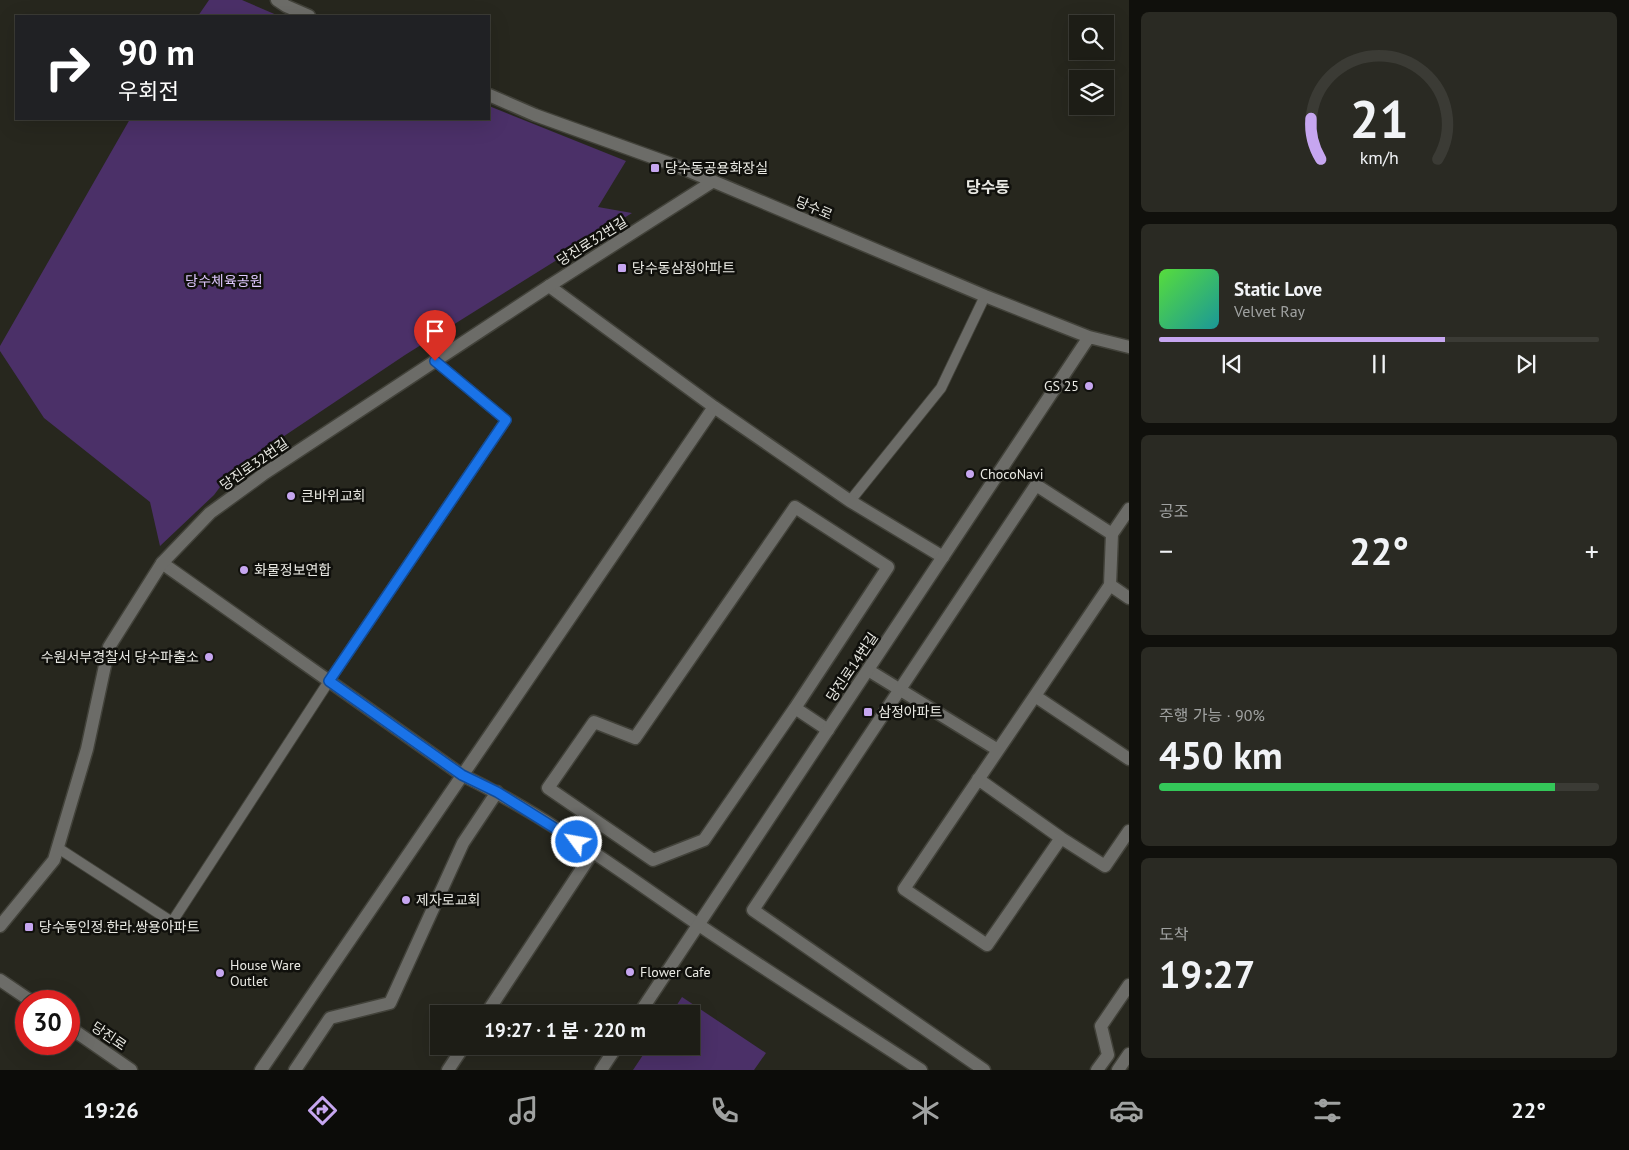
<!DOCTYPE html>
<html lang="ko">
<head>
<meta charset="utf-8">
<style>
  body { margin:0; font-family:"PT Sans","Noto Sans KR",sans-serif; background:#2a2a23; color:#f1f3f6; height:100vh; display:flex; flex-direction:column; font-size:19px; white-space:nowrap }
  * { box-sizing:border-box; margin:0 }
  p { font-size:16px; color:#a0a2a1 }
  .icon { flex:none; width:28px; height:28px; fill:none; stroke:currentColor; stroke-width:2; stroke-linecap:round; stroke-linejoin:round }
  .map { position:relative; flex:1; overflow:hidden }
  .sheet { display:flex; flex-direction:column; gap:12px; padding:12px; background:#10100c; width:500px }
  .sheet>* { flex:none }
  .top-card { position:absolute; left:15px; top:15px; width:475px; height:105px; border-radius:0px; box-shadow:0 5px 20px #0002,0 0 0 1px #3b3b35; background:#202124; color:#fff; overflow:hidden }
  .tools { position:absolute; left:1069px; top:15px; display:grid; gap:10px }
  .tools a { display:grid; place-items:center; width:45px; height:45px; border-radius:0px; background:#1d1d16; box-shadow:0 5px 20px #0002,0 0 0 1px #3b3b35; font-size:25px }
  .speed { position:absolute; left:15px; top:990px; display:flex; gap:10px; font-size:25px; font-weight:700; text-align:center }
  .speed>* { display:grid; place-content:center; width:65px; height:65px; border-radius:50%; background:#1d1d16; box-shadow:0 5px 20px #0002,0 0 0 1px #3b3b35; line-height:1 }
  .speed .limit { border:8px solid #d22; background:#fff; color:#111 }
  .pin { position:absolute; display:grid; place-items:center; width:42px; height:42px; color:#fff; margin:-51px -21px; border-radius:50% 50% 50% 0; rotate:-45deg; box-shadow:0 0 5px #0007 }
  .pin .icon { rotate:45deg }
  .me { position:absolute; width:55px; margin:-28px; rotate:302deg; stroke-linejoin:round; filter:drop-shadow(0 0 4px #0008) }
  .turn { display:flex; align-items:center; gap:18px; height:105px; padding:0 20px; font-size:22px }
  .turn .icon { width:65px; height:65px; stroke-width:2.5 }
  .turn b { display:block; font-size:35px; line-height:42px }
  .big { font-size:38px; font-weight:700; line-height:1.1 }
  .sheet .widget { flex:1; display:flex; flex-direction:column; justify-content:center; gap:8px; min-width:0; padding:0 18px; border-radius:8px; background:#2a2a23 }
  .sheet .dial { align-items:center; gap:0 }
  .dial svg { height:130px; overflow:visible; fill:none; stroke:#3b3b35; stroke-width:7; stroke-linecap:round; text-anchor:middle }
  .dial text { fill:#f1f3f6; stroke:none }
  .song { display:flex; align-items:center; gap:15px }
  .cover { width:60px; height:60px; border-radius:8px; background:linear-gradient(135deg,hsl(110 70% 55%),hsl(180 70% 35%)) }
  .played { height:5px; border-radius:2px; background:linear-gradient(90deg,#c6a6f0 65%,#3b3b35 65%) }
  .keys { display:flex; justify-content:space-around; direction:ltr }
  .heat { display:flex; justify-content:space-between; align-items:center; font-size:28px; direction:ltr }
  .charge { height:8px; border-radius:4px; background:linear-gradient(90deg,#34c759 90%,#3b3b35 0) }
  .trip { position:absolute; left:430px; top:1005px; width:270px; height:50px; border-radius:0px; background:#1d1d16; box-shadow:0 5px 20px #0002,0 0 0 1px #3b3b35; font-weight:700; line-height:50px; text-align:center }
  .dock { display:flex; height:80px; justify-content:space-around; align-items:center; background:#0c0c09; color:#a0a2a1 }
  .dock .icon { width:35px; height:35px }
  .dock .on { color:#c6a6f0 }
  .dock b { font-size:22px; color:#f1f3f6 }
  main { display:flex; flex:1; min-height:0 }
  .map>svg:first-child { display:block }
</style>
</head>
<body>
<main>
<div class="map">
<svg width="1129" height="1070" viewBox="0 0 1129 1070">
  <rect width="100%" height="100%" fill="#27271e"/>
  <path fill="#4b3068" d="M209,0H242L279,16H198Z
    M489,106L626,161L598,207L632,213L405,355L232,471L214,495L160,546L150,502L44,418L0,351V346L130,119H489Z
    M682,997L766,1053L754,1070H633L649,1046H691V1014H671Z"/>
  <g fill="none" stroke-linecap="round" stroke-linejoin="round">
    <g stroke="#42423a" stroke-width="12">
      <path id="service" d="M850,501L941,388L985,296
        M58,848L172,922L329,681L506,420L435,361"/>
    </g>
    <g stroke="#42423a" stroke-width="15">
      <path id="minor" d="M549,286L714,407L850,501L943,557
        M1129,509L1112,534L1110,585L904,889L987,945L1061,838L1105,866L1129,831
        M162,563L462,775C545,815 620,871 696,923C770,973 846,1021 921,1070
        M1110,585L1129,598
        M868,670L998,750
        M1035,696L1129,759
        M795,708L888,567L795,507L635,738L594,722L548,788L653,860L704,840L795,708L828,730
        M978,779L1061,838
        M486,1014L593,852
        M261,1070L714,407
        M295,1070L330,1018L390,1003L463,843L497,792
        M448,1070L464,1046
        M984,1070L753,910L1036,485L1112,534
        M1097,1070L1108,1055L1101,1026L1129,985
        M1118,1070L1129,1054"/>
    </g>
    <g stroke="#42423a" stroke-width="15">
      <path id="tertiary" d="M277,0L286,6L309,16
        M489,95L535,115L677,166L985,296L1089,337L1129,347
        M0,926L54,860L87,749L109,647L162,563L210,513L265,473L549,286L712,182
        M0,980L31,1001
        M639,1014L1089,337
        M69,1027L131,1070
        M601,1070L617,1046"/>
    </g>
    <use href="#service" stroke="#6c6c68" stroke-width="10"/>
    <use href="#minor" stroke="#6c6c68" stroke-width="12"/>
    <use href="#tertiary" stroke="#6c6c68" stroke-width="12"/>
  </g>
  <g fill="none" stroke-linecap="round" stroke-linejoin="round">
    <g stroke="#114b97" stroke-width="12">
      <path id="route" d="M435,361L506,420L329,681L462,775L497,792L577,842"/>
    </g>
    <use href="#route" stroke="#1a73e8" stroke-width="9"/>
  </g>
  <g fill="#c6a6f0" stroke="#10100c" stroke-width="2">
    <rect x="650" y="163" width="10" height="10" rx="2.5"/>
    <rect x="617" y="263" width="10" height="10" rx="2.5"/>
    <circle cx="1089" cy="386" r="5"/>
    <circle cx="970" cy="474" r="5"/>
    <circle cx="291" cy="496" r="5"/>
    <circle cx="244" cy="570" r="5"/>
    <circle cx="209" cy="657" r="5"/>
    <rect x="863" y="707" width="10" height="10" rx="2.5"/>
    <circle cx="406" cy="900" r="5"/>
    <rect x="24" y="922" width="10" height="10" rx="2.5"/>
    <circle cx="630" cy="972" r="5"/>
    <circle cx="220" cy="973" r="5"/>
  </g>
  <g text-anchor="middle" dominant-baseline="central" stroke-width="5" stroke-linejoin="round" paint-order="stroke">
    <g font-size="14" fill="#e9e9e3" stroke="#10100c" text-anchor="start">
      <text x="665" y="168">당수동공용화장실</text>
      <text x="632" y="268">당수동삼정아파트</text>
      <text x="1079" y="386" text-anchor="end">GS 25</text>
      <text x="980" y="474">ChocoNavi</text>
      <text x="301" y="496">큰바위교회</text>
      <text x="254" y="570">화물정보연합</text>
      <text x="199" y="657" text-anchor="end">수원서부경찰서 당수파출소</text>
      <text x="878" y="712">삼정아파트</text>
      <text x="416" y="900">제자로교회</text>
      <text x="39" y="927">당수동인정.한라.쌍용아파트</text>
      <text x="230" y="965">House Ware<tspan x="230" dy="16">Outlet</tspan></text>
      <text x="640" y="972">Flower Cafe</text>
    </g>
    <g font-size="14" fill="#e9e9e3" stroke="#10100c">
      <text transform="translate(814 208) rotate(23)">당수로</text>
      <text transform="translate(592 241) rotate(-32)">당진로32번길</text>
      <text transform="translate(254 464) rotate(-35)">당진로32번길</text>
      <text transform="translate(852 667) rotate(-56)">당진로14번길</text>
      <text transform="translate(109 1036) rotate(34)">당진로</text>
    </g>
    <g font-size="14" fill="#dfc8ff" stroke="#10100c">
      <text x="224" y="281">당수체육공원</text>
    </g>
    <g font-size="16" font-weight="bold" fill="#e9e9e3" stroke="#10100c">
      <text x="988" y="187">당수동</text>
    </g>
  </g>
</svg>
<div class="tools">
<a><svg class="icon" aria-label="search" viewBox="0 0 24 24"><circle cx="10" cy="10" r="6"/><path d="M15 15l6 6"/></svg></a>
<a><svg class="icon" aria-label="layers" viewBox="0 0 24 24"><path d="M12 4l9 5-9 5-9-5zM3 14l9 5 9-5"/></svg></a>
</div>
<div class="speed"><div class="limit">30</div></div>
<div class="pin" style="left:435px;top:361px;background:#d93025"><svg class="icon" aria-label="arrive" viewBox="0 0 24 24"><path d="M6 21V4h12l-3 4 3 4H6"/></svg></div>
<svg class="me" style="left:577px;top:842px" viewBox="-20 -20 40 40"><circle r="17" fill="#1a73e8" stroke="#fff" stroke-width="3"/><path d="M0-11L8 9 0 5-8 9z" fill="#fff"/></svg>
<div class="trip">19:27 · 1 분 · 220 m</div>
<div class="top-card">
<div class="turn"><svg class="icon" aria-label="right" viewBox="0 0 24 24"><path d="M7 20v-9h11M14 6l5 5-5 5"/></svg><div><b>90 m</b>우회전</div></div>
</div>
</div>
<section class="sheet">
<div class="widget dial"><svg viewBox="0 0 100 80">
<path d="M14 69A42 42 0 1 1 86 69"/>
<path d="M14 69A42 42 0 0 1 8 44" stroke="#c6a6f0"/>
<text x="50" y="56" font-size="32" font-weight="700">21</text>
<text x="50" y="72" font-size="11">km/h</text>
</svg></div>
<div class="widget">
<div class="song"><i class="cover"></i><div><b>Static Love</b><p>Velvet Ray</p></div></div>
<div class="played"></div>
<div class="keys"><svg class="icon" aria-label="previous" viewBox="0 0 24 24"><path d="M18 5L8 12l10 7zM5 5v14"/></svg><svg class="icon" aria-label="pause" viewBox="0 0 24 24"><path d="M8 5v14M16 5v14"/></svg><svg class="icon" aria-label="next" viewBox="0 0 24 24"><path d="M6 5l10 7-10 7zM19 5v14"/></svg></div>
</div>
<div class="widget"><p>공조</p>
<div class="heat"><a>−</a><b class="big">22°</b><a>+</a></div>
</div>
<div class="widget"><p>주행 가능 · 90%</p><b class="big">450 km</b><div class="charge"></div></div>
<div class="widget"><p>도착</p><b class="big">19:27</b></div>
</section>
</main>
<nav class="dock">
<b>19:26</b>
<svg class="icon on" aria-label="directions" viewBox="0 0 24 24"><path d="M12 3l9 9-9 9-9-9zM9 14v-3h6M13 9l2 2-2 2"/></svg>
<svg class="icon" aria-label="music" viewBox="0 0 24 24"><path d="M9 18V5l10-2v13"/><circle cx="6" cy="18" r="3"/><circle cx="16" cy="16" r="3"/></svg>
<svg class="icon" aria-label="phone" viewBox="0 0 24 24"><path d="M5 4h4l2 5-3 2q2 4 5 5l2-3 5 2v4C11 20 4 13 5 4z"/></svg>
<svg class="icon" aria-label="climate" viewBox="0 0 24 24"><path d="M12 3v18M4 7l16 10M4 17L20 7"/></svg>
<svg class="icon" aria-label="car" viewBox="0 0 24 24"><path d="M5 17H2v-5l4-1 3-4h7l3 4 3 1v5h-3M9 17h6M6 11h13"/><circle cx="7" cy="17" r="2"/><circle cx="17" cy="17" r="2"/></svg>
<svg class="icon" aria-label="filters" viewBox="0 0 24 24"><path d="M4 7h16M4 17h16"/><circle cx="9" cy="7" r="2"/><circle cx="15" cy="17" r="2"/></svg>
<b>22°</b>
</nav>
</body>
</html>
